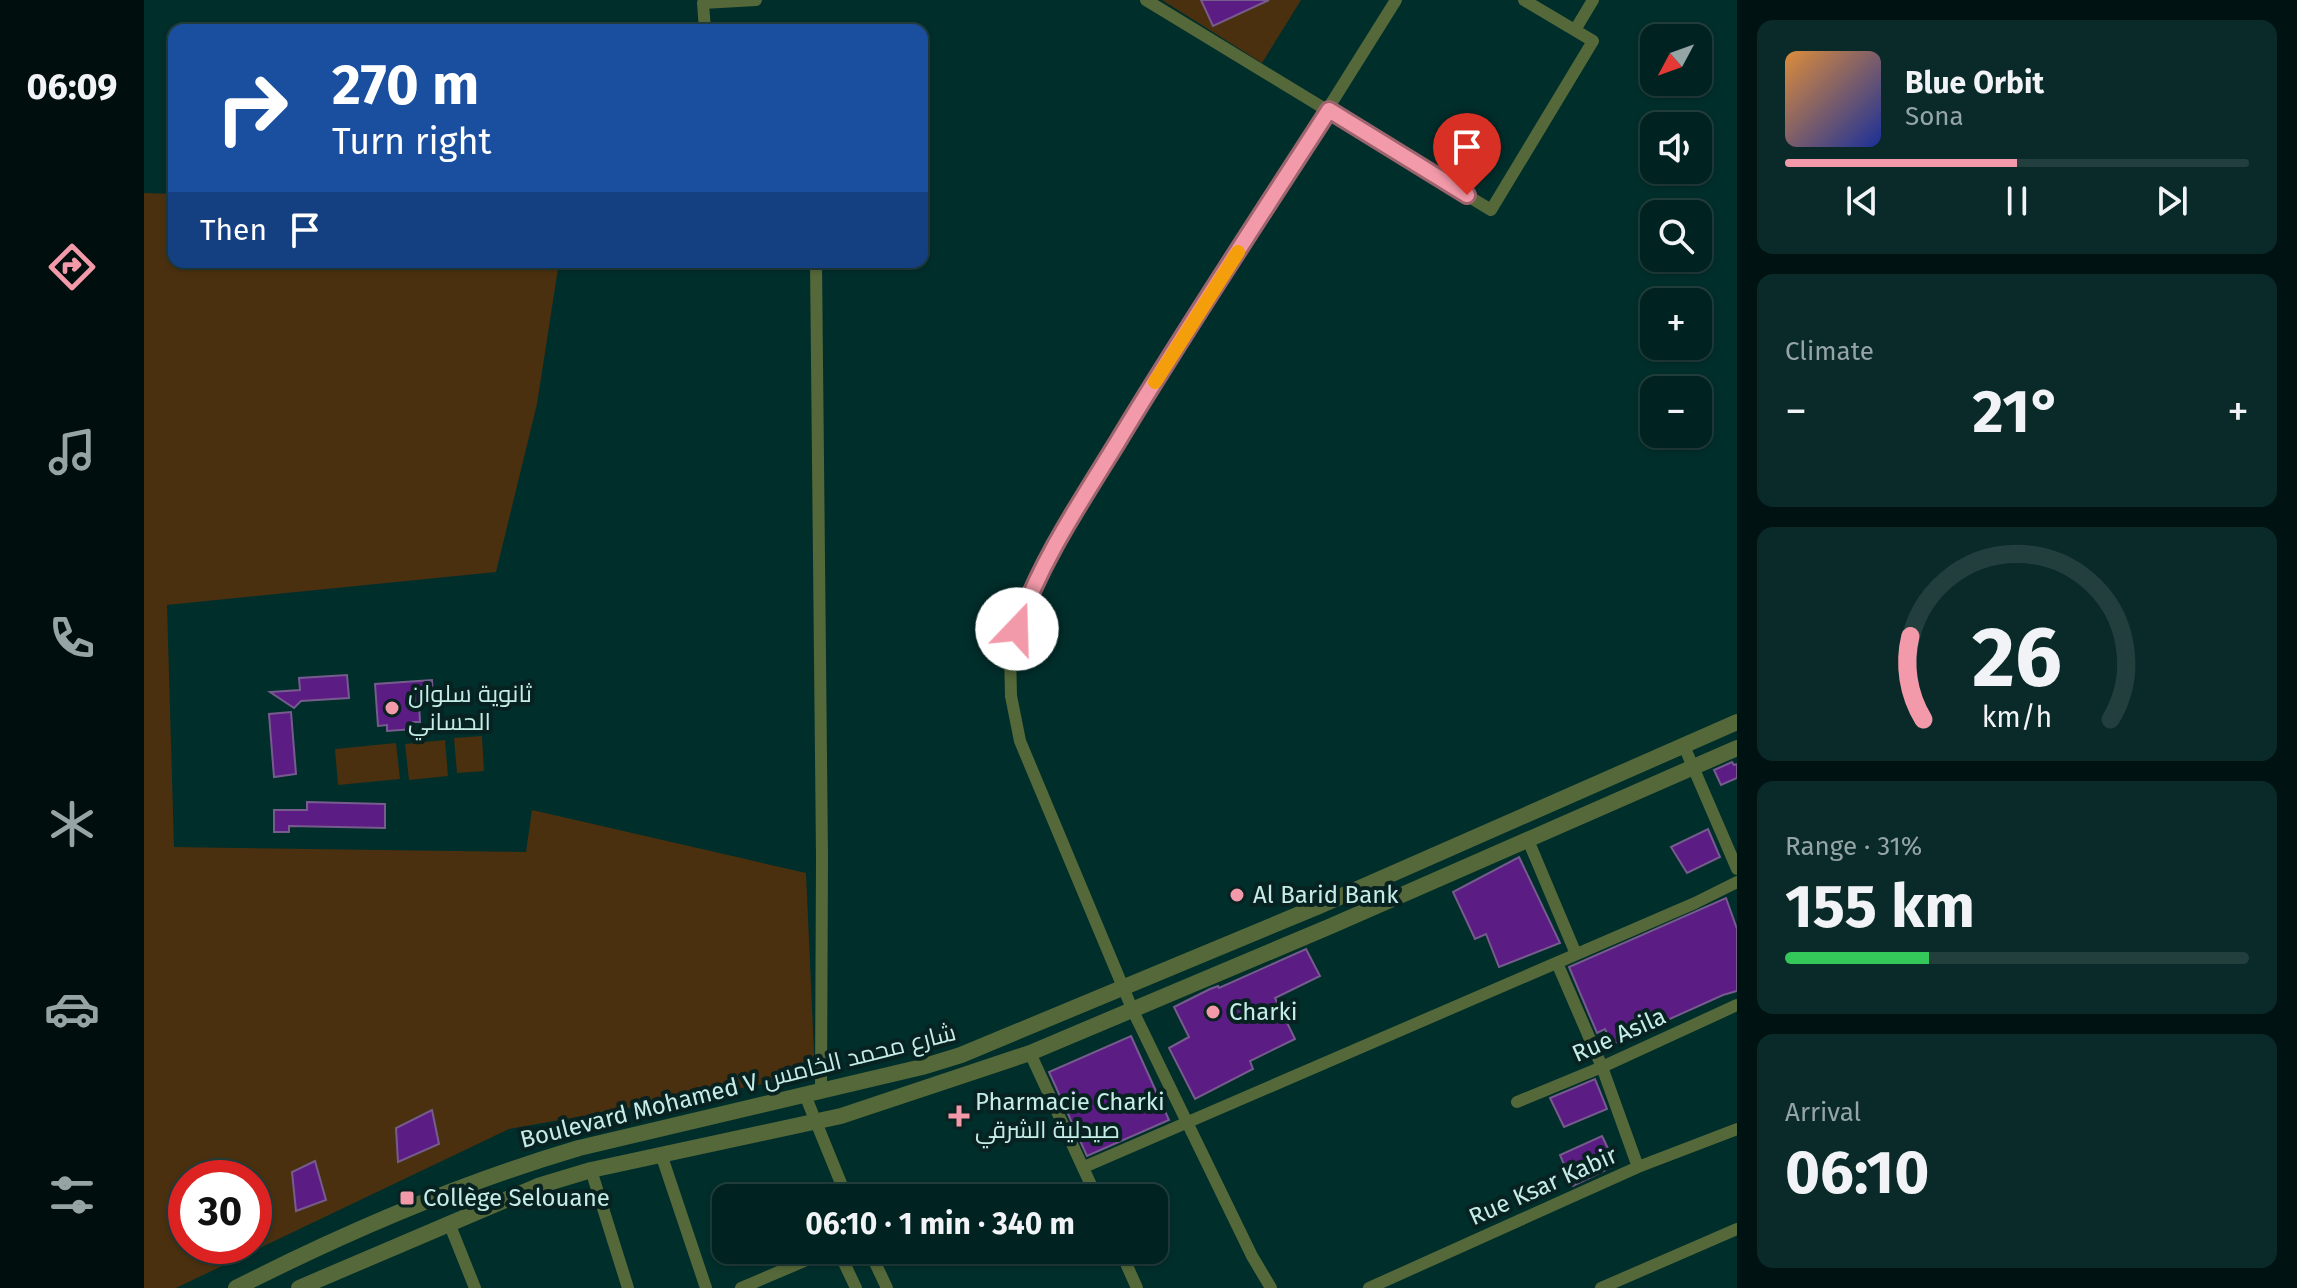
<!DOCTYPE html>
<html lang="en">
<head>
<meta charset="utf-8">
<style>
  body { margin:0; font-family:"Fira Sans",Cairo,sans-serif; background:#0a2a29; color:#f1f3f6; height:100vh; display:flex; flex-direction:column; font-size:30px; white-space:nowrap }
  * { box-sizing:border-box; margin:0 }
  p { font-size:26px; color:#95a4a5 }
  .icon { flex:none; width:44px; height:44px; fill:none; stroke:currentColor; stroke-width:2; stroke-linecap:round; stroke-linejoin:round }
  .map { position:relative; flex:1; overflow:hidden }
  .side { display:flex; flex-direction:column; gap:20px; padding:20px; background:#001312; width:560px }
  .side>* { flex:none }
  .banner { position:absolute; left:24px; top:24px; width:760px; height:244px; border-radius:16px; box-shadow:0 2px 6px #0004,0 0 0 2px #223f3e; background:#1a4fa0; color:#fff; overflow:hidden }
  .needle { width:52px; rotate:229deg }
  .controls { position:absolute; left:1496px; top:24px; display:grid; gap:16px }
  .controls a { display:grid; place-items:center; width:72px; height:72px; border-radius:16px; background:#002220; box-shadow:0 2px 6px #0004,0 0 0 2px #223f3e; font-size:40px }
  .speed { position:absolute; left:24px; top:1160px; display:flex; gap:16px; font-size:40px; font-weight:700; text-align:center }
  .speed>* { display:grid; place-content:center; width:104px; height:104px; border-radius:50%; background:#002220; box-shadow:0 2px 6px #0004,0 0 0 2px #223f3e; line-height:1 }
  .speed .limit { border:12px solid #d22; background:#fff; color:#111 }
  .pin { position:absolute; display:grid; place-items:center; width:68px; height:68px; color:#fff; margin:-82px -34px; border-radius:50% 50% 50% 0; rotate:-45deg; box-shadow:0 0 8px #0007 }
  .pin .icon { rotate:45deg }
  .me { position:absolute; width:88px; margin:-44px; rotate:21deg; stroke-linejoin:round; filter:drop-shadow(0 0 6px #0008) }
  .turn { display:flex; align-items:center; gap:28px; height:168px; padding:0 32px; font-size:36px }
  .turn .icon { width:104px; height:104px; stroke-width:2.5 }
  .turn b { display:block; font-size:56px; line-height:68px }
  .then { display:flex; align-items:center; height:76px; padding:0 32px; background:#0003; gap:16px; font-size:30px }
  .big { font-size:60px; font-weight:700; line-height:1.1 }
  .side .tile { flex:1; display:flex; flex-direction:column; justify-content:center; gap:12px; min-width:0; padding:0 28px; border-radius:16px; background:#0a2a29 }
  .side .dial { align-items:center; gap:0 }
  .dial svg { height:208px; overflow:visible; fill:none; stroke:#223f3e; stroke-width:7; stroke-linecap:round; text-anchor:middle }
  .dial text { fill:#f1f3f6; stroke:none }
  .song { display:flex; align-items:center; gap:24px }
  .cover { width:96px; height:96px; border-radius:12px; background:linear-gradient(135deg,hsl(30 70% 55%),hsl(230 70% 35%)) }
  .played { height:8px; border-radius:4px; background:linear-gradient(90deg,#f39aaa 50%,#223f3e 50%) }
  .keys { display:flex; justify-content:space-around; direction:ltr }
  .heat { display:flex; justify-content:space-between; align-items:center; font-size:44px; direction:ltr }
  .charge { height:12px; border-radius:6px; background:linear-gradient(90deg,#34c759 31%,#223f3e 0) }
  .trip { position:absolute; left:568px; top:1184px; width:456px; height:80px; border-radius:16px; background:#002220; box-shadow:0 2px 6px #0004,0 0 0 2px #223f3e; font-weight:700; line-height:80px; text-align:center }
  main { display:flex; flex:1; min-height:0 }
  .dock { display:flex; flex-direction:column; width:144px; justify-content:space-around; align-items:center; background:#000e0d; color:#95a4a5 }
  .dock .icon { width:56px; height:56px }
  .dock .current { color:#f39aaa }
  .dock b { font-size:36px; color:#f1f3f6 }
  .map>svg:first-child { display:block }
</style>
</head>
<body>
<main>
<nav class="dock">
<b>06:09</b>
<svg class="icon current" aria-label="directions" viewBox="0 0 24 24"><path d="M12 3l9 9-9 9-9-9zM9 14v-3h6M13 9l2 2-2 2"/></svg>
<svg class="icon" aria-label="music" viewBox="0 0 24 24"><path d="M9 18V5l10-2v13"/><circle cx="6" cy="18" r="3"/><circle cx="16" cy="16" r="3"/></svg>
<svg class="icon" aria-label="phone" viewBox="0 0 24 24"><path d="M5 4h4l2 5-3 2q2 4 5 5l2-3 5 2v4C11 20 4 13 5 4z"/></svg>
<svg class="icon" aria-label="climate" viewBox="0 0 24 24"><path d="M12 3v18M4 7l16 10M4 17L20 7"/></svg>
<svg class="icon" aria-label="car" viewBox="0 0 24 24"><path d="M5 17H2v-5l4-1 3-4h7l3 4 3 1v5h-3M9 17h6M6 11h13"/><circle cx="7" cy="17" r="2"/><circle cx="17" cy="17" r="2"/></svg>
<svg class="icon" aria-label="filters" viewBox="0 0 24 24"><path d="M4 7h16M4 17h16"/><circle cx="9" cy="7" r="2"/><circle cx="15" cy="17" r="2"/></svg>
</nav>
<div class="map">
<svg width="1593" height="1288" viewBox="0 0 1593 1288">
  <rect width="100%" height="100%" fill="#002e2b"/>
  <path fill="#4a300f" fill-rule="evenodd" d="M1018,0H1157L1118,63Z
    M0,193L30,194V262H415L393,404L352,572L23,605L30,847L382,852L388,810L662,873L671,1075L365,1129L32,1288H0ZM42,1178H110V1246H42Z
    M338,736L340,771L313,773L310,738Z
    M301,740L304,776L265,780L261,744Z
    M252,743L256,779L194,785L191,749Z"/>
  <path fill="#5b1c84" stroke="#765c8d" stroke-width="2" d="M1057,0H1125L1069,26Z
    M203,675L205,698L157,701L150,708L126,692L156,690L155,678Z
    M288,680L289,702L275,703L276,722H269L270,729L243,731V725L234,726L231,684Z
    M147,712L152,774L130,777L125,714Z
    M1588,762L1590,765L1593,764V778L1577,785L1570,770Z
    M163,802L241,804V828L145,826V832H130V810H163Z
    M1564,829L1576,857L1543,873L1527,847Z
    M1375,857L1416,943L1355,967L1342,934L1331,939L1309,892Z
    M1582,898L1593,929V991L1579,995L1468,1045L1461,1029L1453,1033L1425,967Z
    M1162,949L1176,976L1131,998L1151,1039L1106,1061L1109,1069L1051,1099L1025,1048L1045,1037L1030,1007L1066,989L1074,986L1075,988Z
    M987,1036L1025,1120L943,1156L905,1072Z
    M1451,1079L1463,1109L1420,1127L1406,1098Z
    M288,1110L295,1144L254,1162L252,1128Z
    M1458,1136L1472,1165L1429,1186L1416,1155Z
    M171,1161L182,1200L152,1211L148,1172Z"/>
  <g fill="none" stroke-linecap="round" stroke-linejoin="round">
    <path stroke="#546839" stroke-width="12" d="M1002,0L1347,210L1449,41L1380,0
      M561,30L559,3L612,0
      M1431,30L1449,0
      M672,262L678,857L677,1091
      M1540,746L1593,869
      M1384,840L1432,954
      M1413,963L1458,1067L1494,1167
      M886,1053L953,1198
      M661,1095L703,1198
      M1373,1102L1458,1067L1593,1005
      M517,1154L562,1288
      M940,1167L1551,903L1593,882
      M447,1170L484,1288
      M305,1223L331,1288
      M694,1250L712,1288
      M725,1250L743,1288
      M976,1250L993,1288
      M597,1288L686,1250
      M1127,1288L1108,1256L989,1011L876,741L867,696L866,652L883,598L910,546L1252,0
      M1225,1288L1494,1167L1593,1129
      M1457,1288L1593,1229"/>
    <path stroke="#546839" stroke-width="16" d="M92,1288C202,1232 316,1183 435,1148L778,1067L817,1055L1175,906L1593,722
      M155,1288L394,1186L447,1170L697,1116L886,1053L1187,926L1593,748"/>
  </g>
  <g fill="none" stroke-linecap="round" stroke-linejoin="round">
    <g stroke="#9e646e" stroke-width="20">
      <path id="route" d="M873,629C896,562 936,503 973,443C1041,330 1114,220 1185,110L1323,195"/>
    </g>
    <use href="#route" stroke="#f39aaa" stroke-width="14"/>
    <path stroke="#f59e0b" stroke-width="14" d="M1011,382L1094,252"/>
  </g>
  <g fill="#f39aaa" stroke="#072220" stroke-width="3">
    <circle cx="248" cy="708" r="8"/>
    <circle cx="1093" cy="895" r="8"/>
    <circle cx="1069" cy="1012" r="8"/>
    <path d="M811 1104h8v8h8v8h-8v8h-8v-8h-8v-8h8z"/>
    <rect x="255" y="1190" width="16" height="16" rx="4"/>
  </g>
  <g text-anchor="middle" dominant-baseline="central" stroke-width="8" stroke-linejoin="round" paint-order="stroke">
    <g font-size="24" fill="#c5ece7" stroke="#072220" text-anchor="start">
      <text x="264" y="694">ثانوية سلوان<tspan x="264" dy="28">الحساني</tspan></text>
      <text x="1109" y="895">Al Barid Bank</text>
      <text x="1085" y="1012">Charki</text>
      <text x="831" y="1102">Pharmacie Charki<tspan x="831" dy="28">صيدلية الشرقي</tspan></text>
      <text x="279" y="1198">Collège Selouane</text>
    </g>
    <g font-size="24" fill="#c5ece7" stroke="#072220">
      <text transform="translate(1475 1035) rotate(-24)">Rue Asila</text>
      <text transform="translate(594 1086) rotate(-14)">Boulevard Mohamed V شارع محمد الخامس</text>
      <text transform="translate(1399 1186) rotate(-24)">Rue Ksar Kabir</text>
    </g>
  </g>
</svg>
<div class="controls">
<a><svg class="needle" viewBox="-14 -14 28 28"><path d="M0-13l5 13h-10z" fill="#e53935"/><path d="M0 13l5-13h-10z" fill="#95a4a5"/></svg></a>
<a><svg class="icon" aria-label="sound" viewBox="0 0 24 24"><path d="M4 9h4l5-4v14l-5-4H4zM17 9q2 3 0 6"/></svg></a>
<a><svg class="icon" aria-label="search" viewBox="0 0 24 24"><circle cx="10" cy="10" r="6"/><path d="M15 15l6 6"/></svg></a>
<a>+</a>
<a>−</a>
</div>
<div class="speed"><div class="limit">30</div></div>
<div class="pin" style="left:1323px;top:195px;background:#d93025"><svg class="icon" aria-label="arrive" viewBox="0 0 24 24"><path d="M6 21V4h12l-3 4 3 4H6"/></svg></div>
<svg class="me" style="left:873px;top:629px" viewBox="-20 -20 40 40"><circle r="19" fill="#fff"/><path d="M0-13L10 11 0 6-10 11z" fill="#f39aaa"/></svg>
<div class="trip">06:10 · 1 min · 340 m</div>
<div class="banner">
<div class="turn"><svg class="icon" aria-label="right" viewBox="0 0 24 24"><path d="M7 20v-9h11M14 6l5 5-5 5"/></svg><div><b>270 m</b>Turn right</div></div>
<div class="then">Then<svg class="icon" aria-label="arrive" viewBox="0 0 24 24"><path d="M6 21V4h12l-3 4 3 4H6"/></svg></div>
</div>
</div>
<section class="side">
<div class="tile">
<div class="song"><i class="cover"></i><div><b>Blue Orbit</b><p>Sona</p></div></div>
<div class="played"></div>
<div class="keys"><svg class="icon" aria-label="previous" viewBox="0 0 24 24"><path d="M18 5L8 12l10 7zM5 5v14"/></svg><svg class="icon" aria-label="pause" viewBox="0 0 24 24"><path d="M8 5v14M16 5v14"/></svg><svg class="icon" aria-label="next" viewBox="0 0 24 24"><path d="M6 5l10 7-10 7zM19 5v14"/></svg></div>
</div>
<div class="tile"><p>Climate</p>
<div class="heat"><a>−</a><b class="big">21°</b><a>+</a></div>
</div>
<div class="tile dial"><svg viewBox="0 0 100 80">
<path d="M14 69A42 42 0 1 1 86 69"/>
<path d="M14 69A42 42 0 0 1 9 37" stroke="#f39aaa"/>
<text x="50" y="56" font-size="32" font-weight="700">26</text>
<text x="50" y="72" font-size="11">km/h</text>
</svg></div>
<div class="tile"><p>Range · 31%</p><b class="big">155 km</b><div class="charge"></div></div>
<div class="tile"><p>Arrival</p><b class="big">06:10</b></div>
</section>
</main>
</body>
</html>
